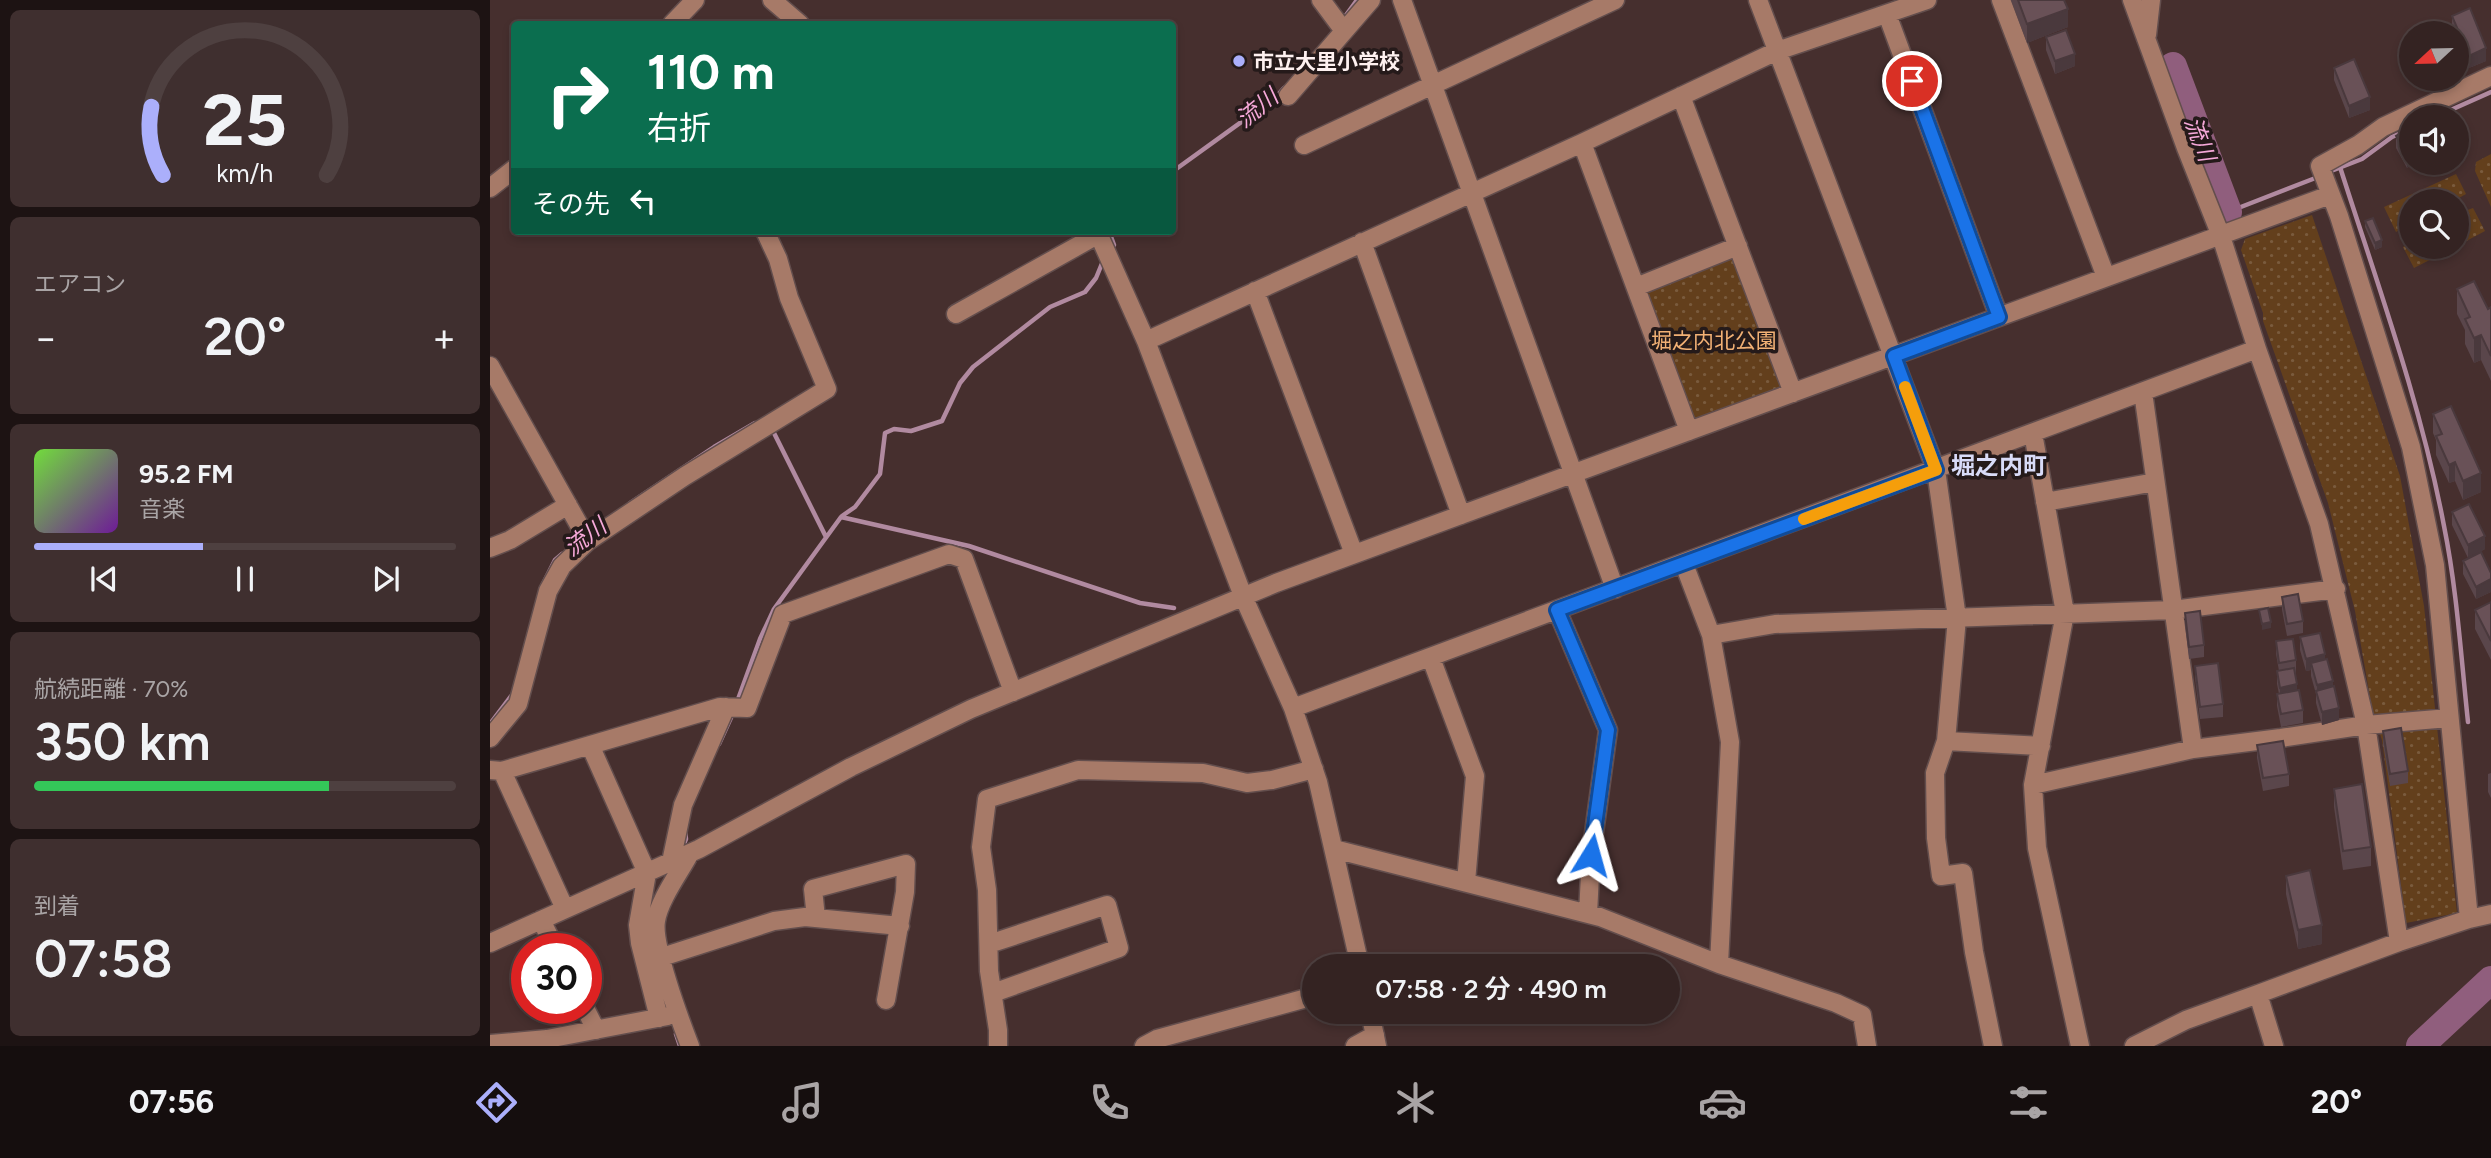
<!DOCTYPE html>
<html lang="ja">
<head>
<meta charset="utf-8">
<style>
  body { margin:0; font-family:Figtree,"Noto Sans JP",sans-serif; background:#3f2f2f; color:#f1f3f6; height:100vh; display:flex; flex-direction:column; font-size:26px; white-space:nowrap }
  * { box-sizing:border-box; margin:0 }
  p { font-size:23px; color:#a9a4a5 }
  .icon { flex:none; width:38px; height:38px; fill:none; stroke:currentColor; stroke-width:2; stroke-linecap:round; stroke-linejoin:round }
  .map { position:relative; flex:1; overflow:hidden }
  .details { display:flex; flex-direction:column; gap:10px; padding:10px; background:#1d1313; width:490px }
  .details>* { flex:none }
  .top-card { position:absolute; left:21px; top:21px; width:665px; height:214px; border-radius:7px; box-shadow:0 4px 10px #0003,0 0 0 2px #4e4040; background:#0b6e4f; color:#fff; overflow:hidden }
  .needle { width:46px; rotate:248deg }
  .buttons { position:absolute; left:1909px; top:21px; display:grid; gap:14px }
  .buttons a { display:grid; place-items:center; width:70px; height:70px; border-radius:50%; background:#342322; box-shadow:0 4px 10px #0003,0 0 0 2px #4e4040; font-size:35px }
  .speed { position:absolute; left:21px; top:933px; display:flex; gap:14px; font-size:35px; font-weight:700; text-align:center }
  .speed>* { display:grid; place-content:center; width:91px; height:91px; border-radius:50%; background:#342322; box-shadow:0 4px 10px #0003,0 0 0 2px #4e4040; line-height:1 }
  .speed .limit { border:10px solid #d22; background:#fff; color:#111 }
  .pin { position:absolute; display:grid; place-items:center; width:60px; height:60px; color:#fff; margin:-30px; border:4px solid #fff; border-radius:50%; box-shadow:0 2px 7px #0007 }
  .me { position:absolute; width:77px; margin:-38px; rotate:8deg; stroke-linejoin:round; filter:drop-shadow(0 0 5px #0008) }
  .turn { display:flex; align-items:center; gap:24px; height:147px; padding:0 21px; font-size:32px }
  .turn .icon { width:91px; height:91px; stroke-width:2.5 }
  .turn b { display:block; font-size:49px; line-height:60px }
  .then { display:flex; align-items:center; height:66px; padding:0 21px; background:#0003; gap:14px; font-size:26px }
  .big { font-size:52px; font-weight:600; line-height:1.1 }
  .details .tile { flex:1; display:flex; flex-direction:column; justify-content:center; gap:10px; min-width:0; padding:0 24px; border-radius:10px; background:#3f2f2f }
  .details .dial { align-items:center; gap:0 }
  .dial svg { height:182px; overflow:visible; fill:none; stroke:#4e4040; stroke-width:7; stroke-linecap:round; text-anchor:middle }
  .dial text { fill:#f1f3f6; stroke:none }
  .song { display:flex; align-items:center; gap:21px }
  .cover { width:84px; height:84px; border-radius:10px; background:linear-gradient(135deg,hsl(100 70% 55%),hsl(280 70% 35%)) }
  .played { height:7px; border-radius:4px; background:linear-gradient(90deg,#abaffb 40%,#4e4040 40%) }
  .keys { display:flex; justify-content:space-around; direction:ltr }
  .heat { display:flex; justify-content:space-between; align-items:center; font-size:38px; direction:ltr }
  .charge { height:10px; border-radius:5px; background:linear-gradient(90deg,#34c759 70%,#4e4040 0) }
  .trip { position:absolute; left:812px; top:954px; width:378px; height:70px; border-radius:35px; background:#342322; box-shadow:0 4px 10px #0003,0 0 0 2px #4e4040; font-weight:600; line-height:70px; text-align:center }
  .dock { display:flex; height:112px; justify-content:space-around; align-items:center; background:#150e0e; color:#a9a4a5 }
  .dock .icon { width:49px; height:49px }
  .dock .active { color:#abaffb }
  .dock b { font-size:32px; color:#f1f3f6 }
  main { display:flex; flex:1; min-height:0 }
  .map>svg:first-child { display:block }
</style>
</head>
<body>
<main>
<section class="details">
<div class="tile dial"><svg viewBox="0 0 100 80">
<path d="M14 69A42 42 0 1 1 86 69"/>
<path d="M14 69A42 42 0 0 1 9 39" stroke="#abaffb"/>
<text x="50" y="56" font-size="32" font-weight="700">25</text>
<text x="50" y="72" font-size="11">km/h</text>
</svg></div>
<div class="tile"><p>エアコン</p>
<div class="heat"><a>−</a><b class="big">20°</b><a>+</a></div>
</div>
<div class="tile">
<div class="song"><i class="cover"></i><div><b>95.2 FM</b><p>音楽</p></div></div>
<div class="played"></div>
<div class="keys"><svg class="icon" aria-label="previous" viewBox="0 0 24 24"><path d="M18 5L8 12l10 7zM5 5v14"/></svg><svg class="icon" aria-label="pause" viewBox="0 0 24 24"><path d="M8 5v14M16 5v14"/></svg><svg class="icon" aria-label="next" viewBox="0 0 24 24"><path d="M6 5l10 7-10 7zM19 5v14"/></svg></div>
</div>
<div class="tile"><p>航続距離 · 70%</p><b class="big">350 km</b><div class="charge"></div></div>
<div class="tile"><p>到着</p><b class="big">07:58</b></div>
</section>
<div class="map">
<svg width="2001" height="1046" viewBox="0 0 2001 1046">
  <defs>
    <pattern id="grass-dots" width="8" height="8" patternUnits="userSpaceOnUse" patternTransform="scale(1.75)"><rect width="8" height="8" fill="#633f1c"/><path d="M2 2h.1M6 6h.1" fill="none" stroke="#7a5b3d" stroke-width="1.8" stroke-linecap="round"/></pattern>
  </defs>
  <rect width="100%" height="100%" fill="#462f2e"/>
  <path fill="url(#grass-dots)" d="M2001,154V207L1985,171L1986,162Z
    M1966,174L1976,194L1967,199L1945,191L1922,201L1916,226L1906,232L1894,207Z
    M1983,208L1995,231L1967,246V214Z
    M1822,215L1910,476L1934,606L1967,913L1916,923L1892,740L1883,714L1865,611L1838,503L1773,321V313L1751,250L1755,239Z
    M1921,241L1922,247C1936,247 1950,247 1965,247L1924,268L1913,247Z
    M1248,246L1303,393L1199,431L1146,287Z"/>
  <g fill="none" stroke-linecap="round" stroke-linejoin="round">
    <path stroke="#b18aa0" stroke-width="4.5" d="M854,18L867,0
      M1945,117L2001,92
      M1850,167C1888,286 1931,404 1954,526C1967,590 1971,657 1978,722
      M682,172L786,97L794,88
      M1836,173L1872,159L1902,137L1922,128
      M1738,212L1828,177
      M619,231L624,245L620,251
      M282,429L336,537
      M140,503L224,447L265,423
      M352,516L365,507L390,474L395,433L404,429L421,431L452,421L470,383L483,367L560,307L595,292L606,278L613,261
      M51,588L65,560L72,554
      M247,702L270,639L284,609L351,517L479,546L650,603L684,608
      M0,724L25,691
      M229,744L244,711
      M192,848L196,839L195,830
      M186,1034L190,1046"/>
    <path stroke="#905e7d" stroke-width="28" d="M1683,66L1738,212
      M1930,1046L2001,980"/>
    <g stroke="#634e4d" stroke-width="21">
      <path id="minor" d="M282,0L310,24
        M831,0L854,31
        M912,0L1125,589
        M1268,0L1446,470L1467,618L1456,741L1551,746
        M1511,0L1616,277
        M1642,0L1696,148L1731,236L1767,349L1829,524L1876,725L1909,942
        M1397,14L1509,317
        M182,24L205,0
        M1657,35L1661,0
        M798,96L881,0
        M1191,96L1303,393
        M1092,143L1199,431
        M814,145L1125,0
        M0,188L24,169
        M607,231L656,341L753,596L803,708L828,782L870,966
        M872,242L971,515
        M1146,287L1248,246
        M765,291L864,554
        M466,314L609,234
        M656,341L1092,143L1287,51L1437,0
        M0,366L98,541
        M1653,392L1703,749
        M1543,433L1575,613L1543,785L1547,848L1590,1046
        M1555,502L1665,482
        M0,548L20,540L78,505
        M1194,564L1221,635L1240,742L1229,964
        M1067,610L1118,730L1101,855L1098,914
        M1221,635L1285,624L1683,610L1846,589
        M941,658L985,776L976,882
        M803,708L1767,349
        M0,738L28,704L58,591L72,566L98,541L195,476L337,389L299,298L288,259L275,231
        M1456,741L1445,773L1446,838L1451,876L1473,873L1484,952L1503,1046
        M100,745L157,873L148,925L150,943L169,1018
        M0,770L12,771L230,707L257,708L293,614L459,554L474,559L523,692
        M12,771L75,909
        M1543,785L1703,749L1791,738L1876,725L1959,718
        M844,849L1110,917L1229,964L1346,1003L1372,1015L1377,1046
        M181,862L193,805L236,707
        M326,918L323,889L416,864L415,892L396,1000
        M1979,919L1945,565L1921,447L1849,216L1830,166L1868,145L1893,127L2001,76
        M51,920L65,948
        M0,943L209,849L361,767L481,709L786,583L1840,195
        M499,944L617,905L629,948L503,993
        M172,957L284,921L315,917L410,926
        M95,1008L106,1030
        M880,1012L887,1046
        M0,1044L57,1039L178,1016
        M200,1046C190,1020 162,945 166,921C169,900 190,872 200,853
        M508,1046V1030L499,971L497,890L491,847L497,799L588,770L713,773L757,783L782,780L824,769
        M654,1046L667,1039L824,996
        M865,1046L885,1035
        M1644,1046L1696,1020L1768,994
        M1784,1046L1768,994L1909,942L1979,919L2001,914"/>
    </g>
    <use href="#minor" stroke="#a77a68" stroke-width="18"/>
  </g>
  <path fill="#5a464b" d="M1521,0H1574L1578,27L1537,43Z
    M1962,16L1996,61L1979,68L1967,40V33H1964L1962,28Z
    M1556,37L1585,66L1565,74L1556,50Z
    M1844,68L1880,110L1859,118L1844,80Z
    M1906,136L1922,163H1926L1917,168L1906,148Z
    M1875,221L1892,247L1885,250L1875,227Z
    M1967,289L1998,309L2001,307V381L1991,360L1984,363L1975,344V330L1967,314Z
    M1943,414L1991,492L1973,500L1965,481L1959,483L1946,455V440L1943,433Z
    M1962,512L1995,549L1978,558L1962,525Z
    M1973,561L2001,573V592L1986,599L1973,574Z
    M1792,597L1813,621V633L1797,636L1792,610Z
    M2001,602V660L1985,629V610Z
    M1695,613L1714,645V657L1699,659L1695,625Z
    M1810,637L1835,660L1843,687L1849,720L1832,725L1826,703V694L1821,676V670L1816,671L1810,650Z
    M1786,641L1806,660V673H1805L1807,690L1813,710V723L1791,727L1787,706V694H1789L1787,684V671H1789L1786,654Z
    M1705,666L1733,704V717L1710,719L1705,678Z
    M1893,731L1918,771V783L1900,786L1893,744Z
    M1767,745L1799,774V786L1773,791L1767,758Z
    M2001,773V798L1998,792V774Z
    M1844,789L1881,847V866L1853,870L1844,807Z
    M1796,876L1832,944L1808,949L1796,894Z"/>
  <path fill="#4a393d" d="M1578,9V27L1537,43V24Z
    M1996,48V61L1979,68V56Z
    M1585,54V66L1565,74V61Z
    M1880,97V110L1859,118V106Z
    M1922,153V163H1926L1917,168V156Z
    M1892,240V247L1885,250V243Z
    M1991,335V360L1984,363V338Z
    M1965,462V481L1959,483V465Z
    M1991,473V492L1973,500V481Z
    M1995,536V549L1978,558V545Z
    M2001,579V592L1986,599V587Z
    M1781,622V628L1772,630V624Z
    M1835,654V666L1821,663V670L1816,671V659Z
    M1843,681V693L1827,694V685Z
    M1807,684V697L1790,701V688Z
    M1849,708V720L1832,725V712Z
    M1832,925V944L1808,949V930Z"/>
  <path fill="#695157" stroke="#4a393d" stroke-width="2" d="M1528,0H1574L1578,9L1537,24Z
    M1980,8L1996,48L1979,56L1962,16Z
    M1576,30L1585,54L1565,61L1556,37Z
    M1864,59L1880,97L1859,106L1844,68Z
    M1922,127V153L1917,156L1906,136Z
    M1883,218L1892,240L1885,243L1875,221Z
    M1984,281L1998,309L2001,307V356L1991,335L1984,338L1975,319L1980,317L1967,289Z
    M1961,406L1991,473L1973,481L1965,462L1959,465L1946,436L1952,434L1943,414Z
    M1979,504L1995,536L1978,545L1962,512Z
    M1991,552L2001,573V579L1986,587L1973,561Z
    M1808,594L1813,621L1797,624L1792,597Z
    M2001,602V641L1985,610Z
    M1778,608L1781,622L1772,624L1769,610Z
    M1710,611L1714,645L1699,647L1695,613Z
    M1830,633L1835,654L1816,659L1810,637Z
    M1803,639L1806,660L1789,663L1786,641Z
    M1837,659L1843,681L1827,685L1821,663Z
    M1728,663L1733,704L1710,707L1705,666Z
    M1804,668L1807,684L1790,688L1787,671Z
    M1844,686L1849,708L1832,712L1826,691Z
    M1809,690L1813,710L1791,714L1787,694Z
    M1911,728L1918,771L1900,774L1893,731Z
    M1793,741L1799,774L1773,778L1767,745Z
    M1872,784L1881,847L1853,851L1844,789Z
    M1820,870L1832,925L1808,930L1796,876Z"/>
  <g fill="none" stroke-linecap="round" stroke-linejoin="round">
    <g stroke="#114b97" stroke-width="18">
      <path id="route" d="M1101,855L1118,730L1067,610L1446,470L1404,356L1509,317L1422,81"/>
    </g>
    <use href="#route" stroke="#1a73e8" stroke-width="12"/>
    <path stroke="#f59e0b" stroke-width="12" d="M1314,519L1446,470L1415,387"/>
  </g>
  <circle fill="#abaffb" stroke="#251a1a" stroke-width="2.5" cx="749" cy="61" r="7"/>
  <g text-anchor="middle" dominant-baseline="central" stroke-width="7" stroke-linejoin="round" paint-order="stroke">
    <g font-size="21" font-weight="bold" fill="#fef1f0" stroke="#251a1a" text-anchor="start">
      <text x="763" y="61">市立大里小学校</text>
    </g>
    <g font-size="21" fill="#f2b175" stroke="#251a1a">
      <text x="1224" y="340">堀之内北公園</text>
    </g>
    <g font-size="23" font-style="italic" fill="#f6a9d9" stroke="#251a1a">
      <text transform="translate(767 108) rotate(-39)">流川</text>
      <text transform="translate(1710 139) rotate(69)">流川</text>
      <text transform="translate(95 537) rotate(-37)">流川</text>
    </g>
    <g font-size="24" font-weight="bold" fill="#d8dbf8" stroke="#251a1a">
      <text x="1509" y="465">堀之内町</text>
    </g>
  </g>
</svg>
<div class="buttons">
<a><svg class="needle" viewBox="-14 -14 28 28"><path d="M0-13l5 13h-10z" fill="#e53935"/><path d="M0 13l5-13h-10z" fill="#a9a4a5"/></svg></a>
<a><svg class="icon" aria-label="sound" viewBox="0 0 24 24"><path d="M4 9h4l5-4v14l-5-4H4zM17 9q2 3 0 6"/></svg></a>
<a><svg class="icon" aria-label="search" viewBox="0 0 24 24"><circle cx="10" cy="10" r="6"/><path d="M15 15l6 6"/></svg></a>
</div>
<div class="speed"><div class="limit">30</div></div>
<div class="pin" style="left:1422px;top:81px;background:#d93025"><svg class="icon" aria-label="arrive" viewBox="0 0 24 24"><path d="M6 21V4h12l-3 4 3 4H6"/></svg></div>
<svg class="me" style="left:1101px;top:855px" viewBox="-20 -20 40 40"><path d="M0-17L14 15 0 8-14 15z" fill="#1a73e8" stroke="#fff" stroke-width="4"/></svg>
<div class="trip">07:58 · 2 分 · 490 m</div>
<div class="top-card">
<div class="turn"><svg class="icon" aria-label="right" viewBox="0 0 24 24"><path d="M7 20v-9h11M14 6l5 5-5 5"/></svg><div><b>110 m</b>右折</div></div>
<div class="then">その先<svg class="icon" aria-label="left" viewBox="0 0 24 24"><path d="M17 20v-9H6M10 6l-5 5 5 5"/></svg></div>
</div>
</div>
</main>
<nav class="dock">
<b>07:56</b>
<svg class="icon active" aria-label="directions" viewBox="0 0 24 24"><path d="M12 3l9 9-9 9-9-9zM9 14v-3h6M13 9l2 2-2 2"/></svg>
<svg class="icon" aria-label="music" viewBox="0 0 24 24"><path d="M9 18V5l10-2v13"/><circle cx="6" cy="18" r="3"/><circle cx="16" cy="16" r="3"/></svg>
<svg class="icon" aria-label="phone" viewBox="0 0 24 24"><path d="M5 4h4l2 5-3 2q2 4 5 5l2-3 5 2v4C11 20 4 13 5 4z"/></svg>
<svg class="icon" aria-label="climate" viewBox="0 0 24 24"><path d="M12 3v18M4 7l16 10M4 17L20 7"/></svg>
<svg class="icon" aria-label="car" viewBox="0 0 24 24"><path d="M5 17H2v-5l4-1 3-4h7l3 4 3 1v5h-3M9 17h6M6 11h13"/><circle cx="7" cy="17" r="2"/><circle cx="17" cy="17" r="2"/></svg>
<svg class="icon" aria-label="filters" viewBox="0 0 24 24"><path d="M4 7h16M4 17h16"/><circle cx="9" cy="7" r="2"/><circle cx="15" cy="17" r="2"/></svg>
<b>20°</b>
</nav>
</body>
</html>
